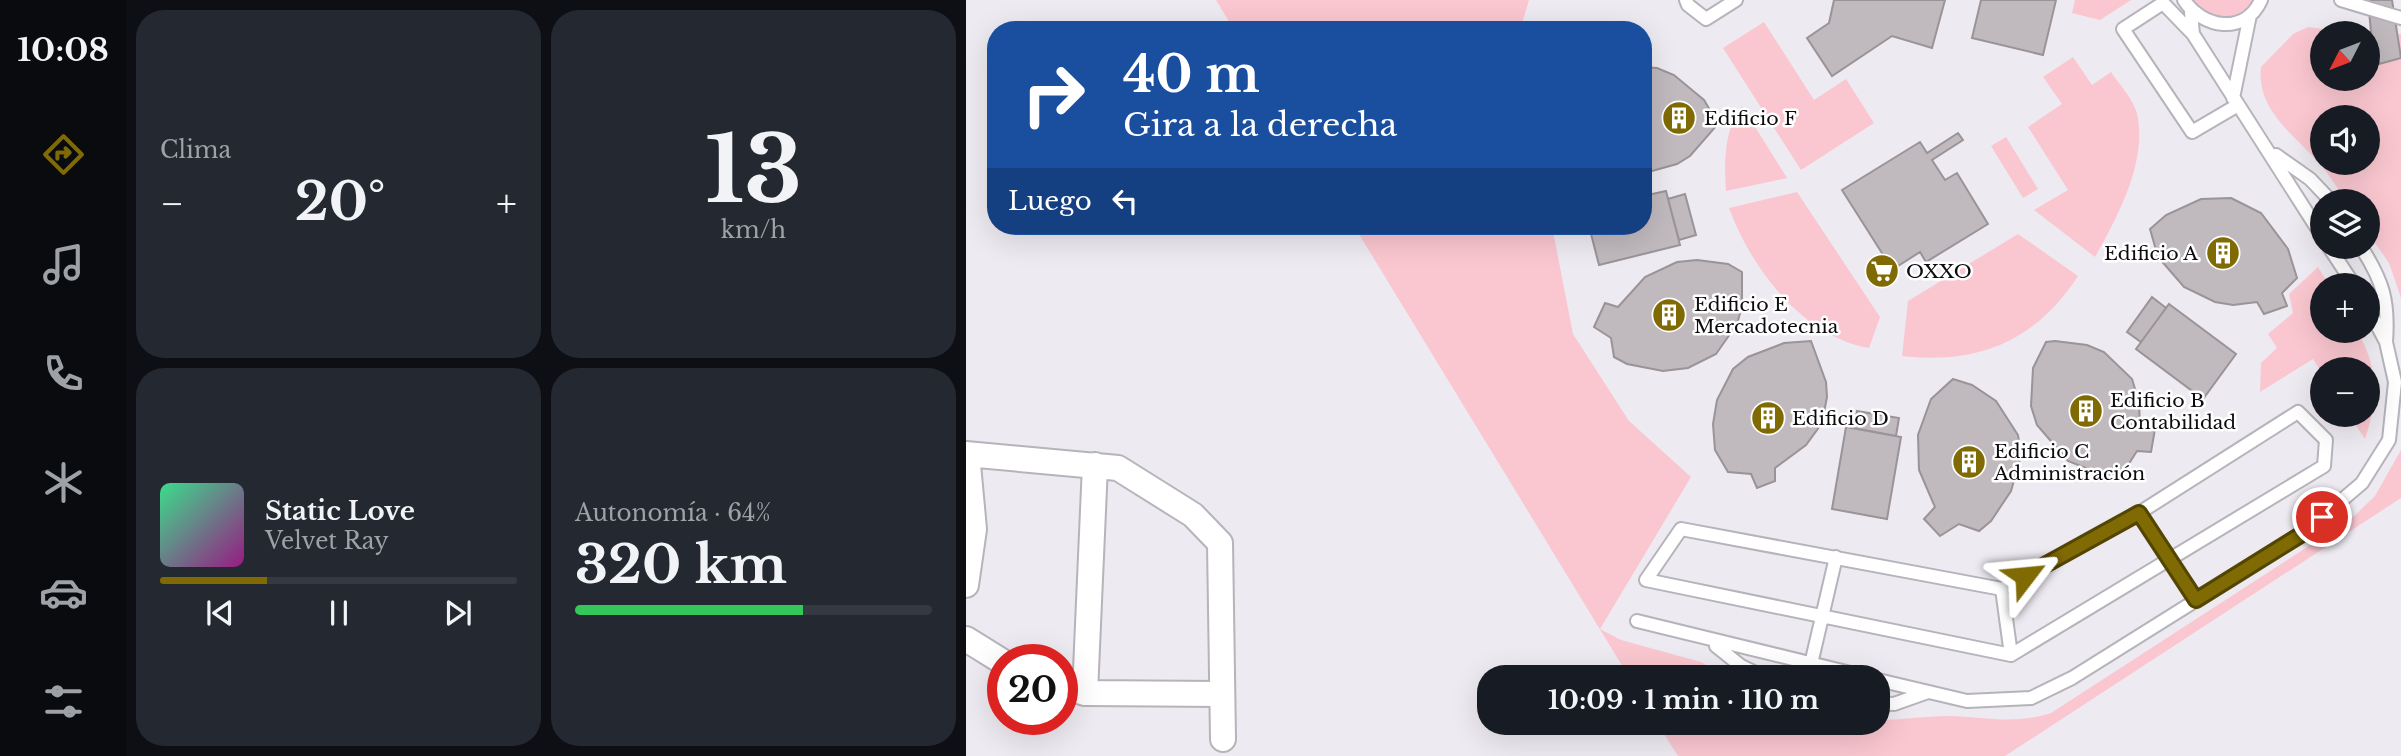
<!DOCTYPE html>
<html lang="es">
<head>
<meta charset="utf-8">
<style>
  body { margin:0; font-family:"Libre Baskerville",serif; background:#242831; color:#f1f3f6; height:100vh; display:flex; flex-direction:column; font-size:26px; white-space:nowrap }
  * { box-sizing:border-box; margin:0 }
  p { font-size:23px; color:#9ea1a6 }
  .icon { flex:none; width:38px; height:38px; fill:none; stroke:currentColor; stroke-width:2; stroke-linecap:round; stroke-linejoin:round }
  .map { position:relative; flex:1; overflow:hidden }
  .details { display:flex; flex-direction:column; gap:10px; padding:10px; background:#0d0f14; width:840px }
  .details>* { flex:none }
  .banner { position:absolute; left:21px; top:21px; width:665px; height:214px; border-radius:28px; box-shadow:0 7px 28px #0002; background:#1a4fa0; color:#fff; overflow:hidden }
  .needle { width:46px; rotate:228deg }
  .fabs { position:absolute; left:1344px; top:21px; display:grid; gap:14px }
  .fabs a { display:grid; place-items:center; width:70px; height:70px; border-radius:50%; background:#171b24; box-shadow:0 7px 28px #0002; font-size:35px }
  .speed { position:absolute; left:21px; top:644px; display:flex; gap:14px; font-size:35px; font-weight:700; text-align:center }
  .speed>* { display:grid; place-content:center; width:91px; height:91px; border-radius:50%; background:#171b24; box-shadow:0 7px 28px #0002; line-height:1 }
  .speed .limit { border:10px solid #d22; background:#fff; color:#111 }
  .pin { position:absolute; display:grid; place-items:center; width:60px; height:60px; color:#fff; margin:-30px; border:4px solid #fff; border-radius:50%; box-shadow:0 2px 7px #0007 }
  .me { position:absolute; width:77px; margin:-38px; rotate:61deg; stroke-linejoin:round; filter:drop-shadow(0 0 5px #0008) }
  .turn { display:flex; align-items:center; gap:24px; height:147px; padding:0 21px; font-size:32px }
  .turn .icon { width:91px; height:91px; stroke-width:2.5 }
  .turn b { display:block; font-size:49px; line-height:60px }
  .then { display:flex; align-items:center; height:66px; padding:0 21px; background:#0003; gap:14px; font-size:26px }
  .big { font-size:52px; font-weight:700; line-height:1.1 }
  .details .tile { flex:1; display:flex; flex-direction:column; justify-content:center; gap:10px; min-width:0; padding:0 24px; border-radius:28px; background:#242831 }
  .details .dial { align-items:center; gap:0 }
  .dial b { font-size:91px; line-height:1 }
  .song { display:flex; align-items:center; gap:21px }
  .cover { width:84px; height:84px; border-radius:10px; background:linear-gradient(135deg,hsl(150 70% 55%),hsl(310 70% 35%)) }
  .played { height:7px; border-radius:4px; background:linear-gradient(90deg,#806a03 30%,#363941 30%) }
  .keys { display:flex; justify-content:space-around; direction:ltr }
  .heat { display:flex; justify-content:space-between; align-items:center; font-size:38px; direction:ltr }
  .charge { height:10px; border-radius:5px; background:linear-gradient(90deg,#34c759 64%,#363941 0) }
  .details .tiles { flex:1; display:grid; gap:10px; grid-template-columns:repeat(2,1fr) }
  .trip { position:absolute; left:511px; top:665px; width:413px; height:70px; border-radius:28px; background:#171b24; box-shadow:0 7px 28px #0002; font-weight:700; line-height:70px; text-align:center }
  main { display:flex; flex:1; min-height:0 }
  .menu { display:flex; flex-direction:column; width:126px; justify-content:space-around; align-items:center; background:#090b0e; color:#9ea1a6 }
  .menu .icon { width:49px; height:49px }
  .menu .current { color:#806a03 }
  .menu b { font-size:32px; color:#f1f3f6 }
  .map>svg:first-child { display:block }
</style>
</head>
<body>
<main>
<nav class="menu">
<b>10:08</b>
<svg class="icon current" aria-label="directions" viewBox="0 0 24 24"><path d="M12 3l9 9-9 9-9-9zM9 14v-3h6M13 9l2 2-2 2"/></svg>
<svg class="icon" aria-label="music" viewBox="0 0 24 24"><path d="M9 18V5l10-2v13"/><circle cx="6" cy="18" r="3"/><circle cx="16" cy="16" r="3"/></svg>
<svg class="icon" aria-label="phone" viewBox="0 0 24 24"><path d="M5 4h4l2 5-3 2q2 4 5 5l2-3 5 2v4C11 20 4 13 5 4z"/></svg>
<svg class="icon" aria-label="climate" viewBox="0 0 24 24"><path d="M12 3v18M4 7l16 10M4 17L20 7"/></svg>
<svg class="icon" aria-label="car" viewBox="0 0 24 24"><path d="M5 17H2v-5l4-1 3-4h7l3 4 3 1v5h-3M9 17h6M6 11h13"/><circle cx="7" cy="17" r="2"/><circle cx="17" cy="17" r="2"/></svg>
<svg class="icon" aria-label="filters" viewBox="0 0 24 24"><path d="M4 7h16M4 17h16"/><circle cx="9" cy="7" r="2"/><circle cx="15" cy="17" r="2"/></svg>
</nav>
<section class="details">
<div class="tiles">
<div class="tile"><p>Clima</p>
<div class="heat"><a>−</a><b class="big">20°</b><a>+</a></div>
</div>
<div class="tile dial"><b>13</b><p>km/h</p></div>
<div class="tile">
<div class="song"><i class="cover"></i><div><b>Static Love</b><p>Velvet Ray</p></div></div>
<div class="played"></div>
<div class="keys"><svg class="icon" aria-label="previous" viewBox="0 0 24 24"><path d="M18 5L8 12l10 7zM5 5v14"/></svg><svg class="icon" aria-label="pause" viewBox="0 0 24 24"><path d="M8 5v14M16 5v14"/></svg><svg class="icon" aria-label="next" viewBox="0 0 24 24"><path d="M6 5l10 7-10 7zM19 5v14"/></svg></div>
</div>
<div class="tile"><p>Autonomía · 64%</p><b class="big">320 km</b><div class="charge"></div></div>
</div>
</section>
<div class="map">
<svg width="1435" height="756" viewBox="0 0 1435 756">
  <rect width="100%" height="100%" fill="#eeeaf1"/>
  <path fill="#fac7d0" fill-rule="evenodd" d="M250,0H563L554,30H268Z
    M1109,0H1165L1134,20L1106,13Z
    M1225,0H1287C1271,25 1242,20 1225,0Z
    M798,22L848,100L880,79L908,123L835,170L757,48Z
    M1342,27L1391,33H1356V79H1402V36L1435,34V298L1423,263L1402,233V201H1380C1372,189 1364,176 1355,165C1329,135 1290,111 1295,67L1327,34ZM1356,117H1402V163H1356Z
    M1107,57L1126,85L1145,72C1153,84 1168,100 1171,114C1182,161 1151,218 1129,257L1068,210L1102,190L1062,127L1096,104L1077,77Z
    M776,106L821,178L760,191C758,163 758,129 776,106Z
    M1040,137L1072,189L1057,198L1025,146Z
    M831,192L914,317L903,348C836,336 785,268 763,208Z
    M388,226H586L607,334L663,421L725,477L634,629L655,640L735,662L759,677H663Z
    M1052,234L1112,276C1070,341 1012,365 936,356L942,301Z
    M1352,267L1363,285H1356V331H1391C1413,368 1412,399 1399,439L1383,415H1402V369H1356V373L1347,359L1294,392L1295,363L1311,348L1302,334L1327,313L1323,294Z
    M1435,450V498L1039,756H712L691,723H912V720C935,720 959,716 983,716C1019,717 1049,725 1085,713L1386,518L1409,496Z"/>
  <path fill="#c0b9be" stroke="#9a9397" stroke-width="2" d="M868,0H979L966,48L926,36L866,76L841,38L863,23Z
    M1015,0H1090L1077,55L1006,38Z
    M1402,0H1426L1435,58L1413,64L1405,32Z
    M677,67L691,68L708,75L738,100L752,124L724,156L711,164L686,171L677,170Z
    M992,133L997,140L966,160L979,180L991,173L1022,224L960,262L954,252L910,280L904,271L921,261L876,190L954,142L961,153Z
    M700,191L714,245L633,265L623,226H677V196Z
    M719,194L730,235L713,240L702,199Z
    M1265,198L1295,213L1322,249L1331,278L1316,293L1321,306L1298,314L1291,302L1267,305L1249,302L1218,287L1192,257L1184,229L1200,215L1235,199Z
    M731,260L762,264L776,272V306L771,324L750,354L722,368L697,371L661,364L648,357L645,338L628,327L639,303L652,307L679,277L711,262Z
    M1186,297L1200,308L1175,342L1161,332Z
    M1203,304L1270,354L1237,399L1170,349Z
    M845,341L860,382L861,397L856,423L840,445L809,468V481L791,488L785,474L762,472L749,450L747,424L751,400L767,369L782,357L818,343Z
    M1089,341L1121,345L1138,352L1166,379L1173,402L1174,426L1189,429L1185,452L1171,451L1157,473L1137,475L1102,461L1071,425L1065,406L1067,368L1080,342Z
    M987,379L1006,385L1030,401L1052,435L1055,456L1045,491L1025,521L1013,531L993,524L974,536L958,519L969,507L953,470L952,435L965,399Z
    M891,411L933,418L930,436L888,428Z
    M880,427L935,437L921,519L866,509Z"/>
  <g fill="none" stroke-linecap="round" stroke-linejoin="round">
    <g stroke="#b7b3ba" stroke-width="16">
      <path id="service" d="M720,0L722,5L740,19L770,0
        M1218,0C1236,28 1279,36 1295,0
        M1375,0L1435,18
        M1225,12L1227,34L1356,236
        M1227,34L1197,3L1157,29L1226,132L1272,105
        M1267,98L1284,15
        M1310,155L1344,179L1365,201
        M1363,247L1388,285
        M1395,247C1417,281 1423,301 1420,342
        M1332,412L1360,440L1358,466L1045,655L680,580L715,529L1036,589L1173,513Z
        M1173,513L1230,600
        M1036,589L1045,655
        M671,621L901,677
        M750,646L775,666L798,677
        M845,664L870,557
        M912,680L1001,701L1065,698L1106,678L1336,534L1396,483L1423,440L1429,382L1420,342L1402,308
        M912,703L928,704L962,692"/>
    </g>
    <g stroke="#b7b3ba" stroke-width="28">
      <path id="minor" d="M0,454L152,468L227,515L254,543L257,739
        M0,585L8,529L1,454
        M0,639L37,662
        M96,686L119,693L254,694
        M119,693L129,465"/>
    </g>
    <use href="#service" stroke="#fff" stroke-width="12"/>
    <use href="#minor" stroke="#fff" stroke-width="24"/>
  </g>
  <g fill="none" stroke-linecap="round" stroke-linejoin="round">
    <g stroke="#534502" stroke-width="18">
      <path id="route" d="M1059,576L1173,513L1230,600L1336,534L1356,517"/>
    </g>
    <use href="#route" stroke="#806a03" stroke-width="12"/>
  </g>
  <defs>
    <g id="building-disc" transform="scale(1.75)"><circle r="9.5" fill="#806a03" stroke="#fff"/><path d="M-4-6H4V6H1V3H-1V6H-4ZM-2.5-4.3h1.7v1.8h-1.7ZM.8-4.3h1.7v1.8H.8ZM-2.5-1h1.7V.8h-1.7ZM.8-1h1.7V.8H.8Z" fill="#fff"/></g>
    <g id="supermarket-disc" transform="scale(1.75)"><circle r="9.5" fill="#806a03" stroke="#fff"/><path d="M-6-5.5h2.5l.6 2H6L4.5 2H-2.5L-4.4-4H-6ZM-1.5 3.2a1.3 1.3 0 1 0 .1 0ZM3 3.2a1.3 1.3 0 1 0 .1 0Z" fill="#fff"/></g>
  </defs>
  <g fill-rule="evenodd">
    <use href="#building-disc" x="713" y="118"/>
    <use href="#building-disc" x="1257" y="253"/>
    <use href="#supermarket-disc" x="916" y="271"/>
    <use href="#building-disc" x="703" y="315"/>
    <use href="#building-disc" x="1120" y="411"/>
    <use href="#building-disc" x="802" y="418"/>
    <use href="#building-disc" x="1003" y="462"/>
  </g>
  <g text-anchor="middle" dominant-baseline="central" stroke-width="5" stroke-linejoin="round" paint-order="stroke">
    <g font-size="19" fill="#0c0b0d" stroke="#fff" text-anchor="start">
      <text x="738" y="118">Edificio F</text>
      <text x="1232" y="253" text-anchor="end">Edificio A</text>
      <text x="940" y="271">OXXO</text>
      <text x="728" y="304">Edificio E<tspan x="728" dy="22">Mercadotecnia</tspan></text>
      <text x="1144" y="400">Edificio B<tspan x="1144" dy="22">Contabilidad</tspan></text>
      <text x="826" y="418">Edificio D</text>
      <text x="1028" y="451">Edificio C<tspan x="1028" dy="22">Administración</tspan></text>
    </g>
  </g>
</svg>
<div class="fabs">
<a><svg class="needle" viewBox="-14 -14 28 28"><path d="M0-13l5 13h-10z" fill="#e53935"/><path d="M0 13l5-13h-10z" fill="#9ea1a6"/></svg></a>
<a><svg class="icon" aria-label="sound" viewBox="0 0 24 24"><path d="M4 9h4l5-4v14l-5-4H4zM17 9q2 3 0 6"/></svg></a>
<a><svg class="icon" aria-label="layers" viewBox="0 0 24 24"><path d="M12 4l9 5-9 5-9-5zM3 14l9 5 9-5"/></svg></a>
<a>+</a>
<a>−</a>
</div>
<div class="speed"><div class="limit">20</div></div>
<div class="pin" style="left:1356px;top:517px;background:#d93025"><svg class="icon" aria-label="arrive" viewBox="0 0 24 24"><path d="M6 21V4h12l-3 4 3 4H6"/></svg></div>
<svg class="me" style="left:1059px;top:576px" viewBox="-20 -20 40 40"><path d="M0-17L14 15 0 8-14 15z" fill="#806a03" stroke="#fff" stroke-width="4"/></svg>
<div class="trip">10:09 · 1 min · 110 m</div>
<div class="banner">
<div class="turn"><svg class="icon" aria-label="right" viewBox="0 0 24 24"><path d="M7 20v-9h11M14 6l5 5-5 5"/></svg><div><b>40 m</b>Gira a la derecha</div></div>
<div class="then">Luego<svg class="icon" aria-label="left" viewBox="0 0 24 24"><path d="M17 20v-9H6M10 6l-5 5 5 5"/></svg></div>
</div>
</div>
</main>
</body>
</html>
